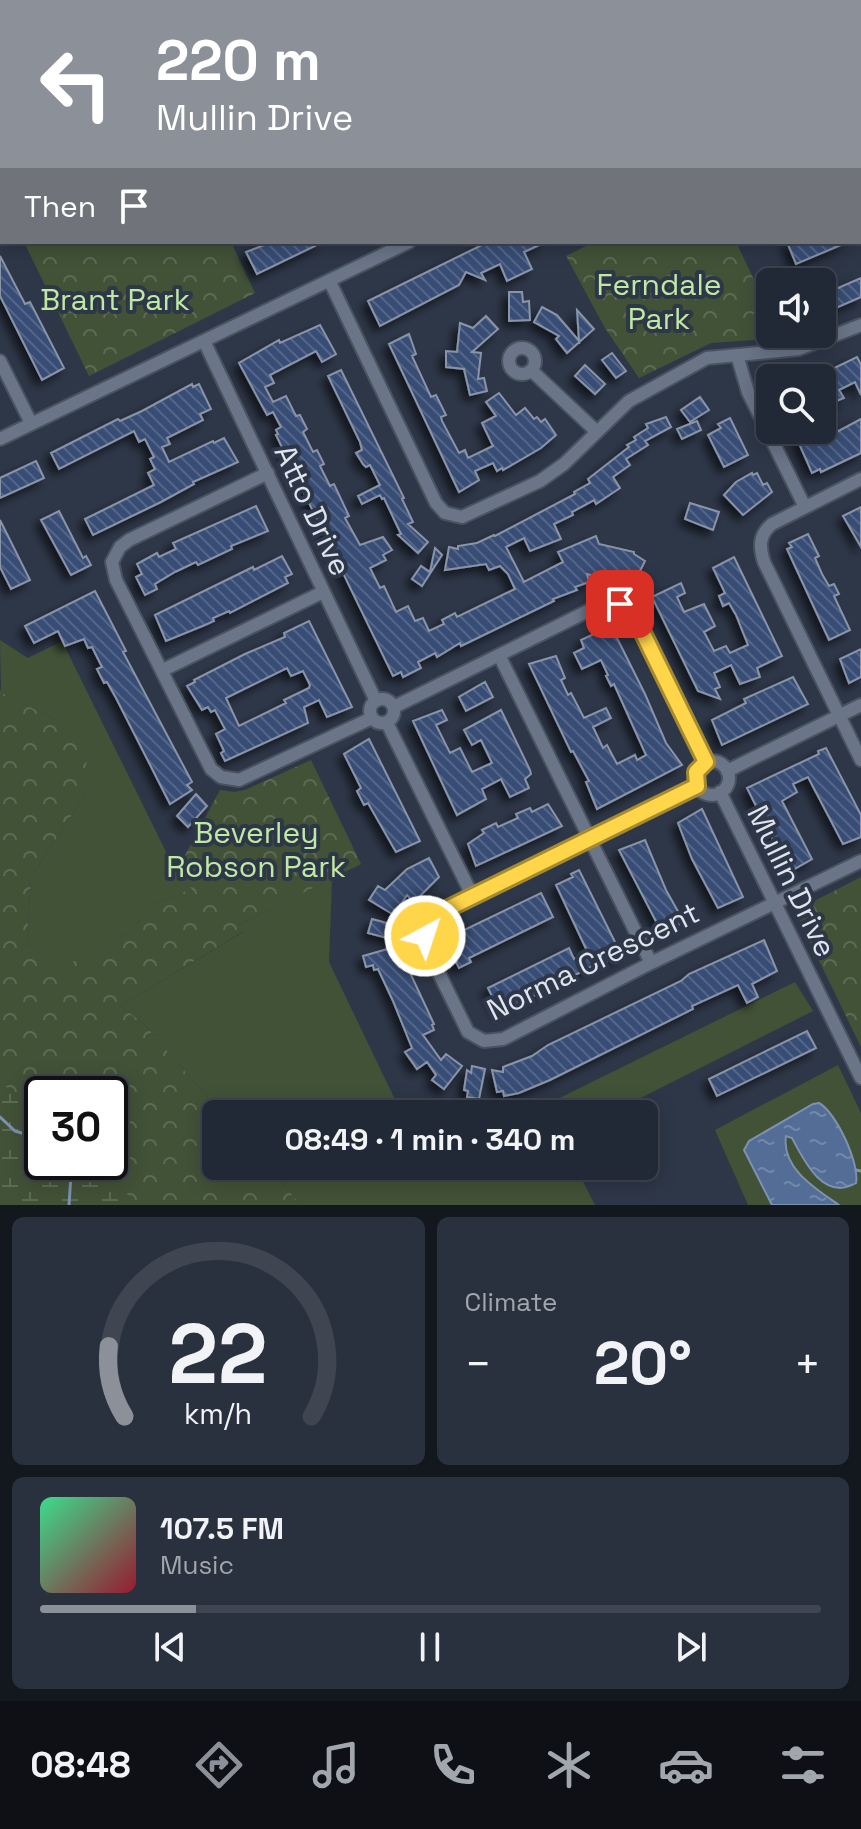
<!DOCTYPE html>
<html lang="en">
<head>
<meta charset="utf-8">
<style>
  body { margin:0; font-family:"Space Grotesk",sans-serif; background:#2a313e; color:#f1f3f6; height:100vh; display:flex; flex-direction:column; font-size:30px; white-space:nowrap }
  * { box-sizing:border-box; margin:0 }
  p { font-size:26px; color:#a2a6ad }
  .icon { flex:none; width:44px; height:44px; fill:none; stroke:currentColor; stroke-width:2; stroke-linecap:round; stroke-linejoin:round }
  .map { position:relative; height:1205px; overflow:hidden }
  .side { display:flex; flex-direction:column; gap:12px; padding:12px; background:#13171e; flex:1 }
  .side>* { flex:none }
  .hud { position:absolute; left:0px; top:0px; width:862px; height:244px; box-shadow:0 4px 20px #0003,0 0 0 2px #3f4551; background:#8c9099; color:#fff; overflow:hidden }
  .buttons { position:absolute; left:756px; top:268px; display:grid; gap:16px }
  .buttons a { display:grid; place-items:center; width:80px; height:80px; border-radius:12px; background:#222936; box-shadow:0 4px 20px #0003,0 0 0 2px #3f4551; font-size:40px }
  .speed { position:absolute; left:24px; top:1076px; display:flex; gap:16px; font-size:40px; font-weight:700; text-align:center }
  .speed>* { display:grid; place-content:center; width:104px; height:104px; border-radius:50%; background:#222936; box-shadow:0 4px 20px #0003,0 0 0 2px #3f4551; line-height:1 }
  .speed .limit { border:4px solid #111; border-radius:12px; background:#fff; color:#111 }
  .pin { position:absolute; display:grid; place-items:center; width:68px; height:68px; color:#fff; margin:-34px; border-radius:16px; box-shadow:0 4px 12px #0006 }
  .me { position:absolute; width:88px; margin:-44px; rotate:40deg; stroke-linejoin:round; filter:drop-shadow(0 0 6px #0008) }
  .turn { display:flex; align-items:center; gap:28px; height:168px; padding:0 24px; font-size:36px }
  .turn .icon { width:104px; height:104px; stroke-width:2.5 }
  .turn b { display:block; font-size:56px; line-height:68px }
  .then { display:flex; align-items:center; height:76px; padding:0 24px; background:#0003; gap:16px; font-size:30px }
  .big { font-size:60px; font-weight:700; line-height:1.1 }
  .side .card { flex:1; display:flex; flex-direction:column; justify-content:center; gap:12px; min-width:0; padding:0 28px; border-radius:12px; background:#2a313e }
  .side .dial { align-items:center; gap:0 }
  .dial svg { height:208px; overflow:visible; fill:none; stroke:#3f4551; stroke-width:7; stroke-linecap:round; text-anchor:middle }
  .dial text { fill:#f1f3f6; stroke:none }
  .song { display:flex; align-items:center; gap:24px }
  .cover { width:96px; height:96px; border-radius:12px; background:linear-gradient(135deg,hsl(150 70% 55%),hsl(350 70% 35%)) }
  .played { height:8px; border-radius:4px; background:linear-gradient(90deg,#8c9099 20%,#3f4551 20%) }
  .keys { display:flex; justify-content:space-around; direction:ltr }
  .heat { display:flex; justify-content:space-between; align-items:center; font-size:44px; direction:ltr }
  .side .tiles { flex:1; display:grid; gap:12px; grid-template-columns:1fr 1fr }
  .card:last-child { grid-column:span 2 }
  .trip { position:absolute; left:202px; top:1100px; width:456px; height:80px; border-radius:12px; background:#222936; box-shadow:0 4px 20px #0003,0 0 0 2px #3f4551; font-weight:700; line-height:80px; text-align:center }
  .tab-bar { display:flex; height:128px; justify-content:space-around; align-items:center; background:#0e1016; color:#a2a6ad }
  .tab-bar .icon { width:56px; height:56px }
  .tab-bar .current { color:#8c9099 }
  .tab-bar b { font-size:36px; color:#f1f3f6 }
  .map>svg:first-child { display:block }
</style>
</head>
<body>
<div class="map">
<svg width="861" height="1205" viewBox="0 0 861 1205">
  <defs>
    <pattern id="forest-crowns" width="20" height="18" patternUnits="userSpaceOnUse" patternTransform="scale(2)"><rect width="20" height="18" fill="#425237"/><path d="M2 6a3 3 0 1 1 6 0M12 15a3 3 0 1 1 6 0" fill="none" stroke="#5d6b54"/></pattern>
    <pattern id="wetland-marsh" width="20" height="14" patternUnits="userSpaceOnUse" patternTransform="scale(2)"><rect width="20" height="14" fill="#425237"/><path d="M1 5h8M5 5V1M11 12h8M15 12V8" fill="none" stroke="#5d6b54"/></pattern>
    <pattern id="water-ripples" width="26" height="14" patternUnits="userSpaceOnUse" patternTransform="scale(2)"><rect width="26" height="14" fill="#536d96"/><path d="M2 4q2-2 4 0t4 0M15 11q2-2 4 0t4 0" fill="none" stroke="#7389aa"/></pattern>
    <pattern id="building-back-hatch" width="6" height="6" patternUnits="userSpaceOnUse" patternTransform="scale(2)"><rect width="6" height="6" fill="#374d75"/><path d="M-1 5l2 2M0 0l6 6M5-1l2 2" fill="none" stroke="#546689"/></pattern>
    <filter id="shadow"><feDropShadow dx="-5.5" dy="5.5" stdDeviation="4" flood-color="#0009"/></filter>
  </defs>
  <rect width="100%" height="100%" fill="#2e3748"/>
  <path fill="#425237" d="M0,640L28,658L62,641L175,870L193,889L158,902L125,935L61,969L27,944L31,877L85,795L58,721L1,693Z
    M332,878L329,962L400,1110L408,1114H222L142,1022L120,1006L243,932L239,925Z
    M795,982L813,1011L609,1114H527Z
    M838,1065L861,1113V1205H748L715,1130Z
    M267,1166H575L595,1205H301Z"/>
  <path fill="url(#forest-crowns)" fill-rule="evenodd" d="M24,242H231L255,293L89,376Z
    M594,242H736L770,313V334H780L782,338L711,343L639,378L605,328L566,256Z
    M0,689L2,693L58,721L87,752L85,795L31,877L27,944L61,968L125,935L158,902L192,889L176,872L220,790L234,792L245,790L311,760L361,864L239,925L244,931L120,1006L142,1022L222,1114H216V1166H267L301,1205H0ZM42,1094H110V1162H42Z
    M861,877V1047L795,911Z"/>
  <path fill="url(#wetland-marsh)" d="M0,1081L42,1118V1162H91L139,1205H0Z"/>
  <path fill="url(#water-ripples)" stroke="#7d91b1" stroke-width="2" d="M819,1103C836,1112 860,1164 856,1183C824,1202 804,1161 792,1138L786,1136C781,1168 816,1189 839,1205H772L744,1150L749,1141L813,1104Z"/>
  <g fill="none" stroke-linecap="round" stroke-linejoin="round">
    <path stroke="#7d91b1" stroke-width="3" d="M0,1117L15,1131L42,1139
      M63,1162L71,1175L69,1205
      M856,1170L861,1171"/>
  </g>
  <path fill="url(#building-back-hatch)" stroke="#8994a8" stroke-width="2" fill-rule="evenodd" filter="url(#shadow)" d="M272,242H323L257,274L246,252Z
    M488,242H546L524,252L532,269L507,281L500,264L481,273L485,280L466,272L459,285L380,326L368,301Z
    M787,242H848L796,264Z
    M0,256L25,304L30,302L64,368L42,380L0,296Z
    M861,278V297L822,314V295Z
    M509,292H522L523,302L529,301L530,320L509,321Z
    M542,307L557,315L579,341L577,310L594,329L567,353L556,339L559,336L534,322Z
    M486,316L498,329L472,352L481,353L478,379L484,378L487,391L470,395L464,369L446,367V351L457,352L460,323L473,328Z
    M320,325L336,354L322,362L316,351L270,375L274,383L265,387L273,402L286,396L296,416L300,415L307,429L303,432L313,452L317,450L324,464L320,466L330,486L334,484L349,516L345,518L360,545L383,537L392,550L383,555L386,560L370,568L380,588L384,586L396,612L408,606L415,621L423,618L429,631L444,624L442,620L455,613L457,617L515,589L508,574L500,566L489,570L486,564L445,570L449,547L458,549V546L477,543L494,535L495,536L575,494L574,492L590,483L588,479L629,447L627,445L636,440L634,437L648,428L646,424L666,417L671,427L645,441L648,445L626,459L630,465L613,477L620,488L596,504L594,500L572,512L573,515L554,524L561,539L530,551L524,538L506,547L524,582L563,562L558,552L596,536L599,544L634,552V554L645,561L636,579L631,577L628,583L615,576L614,580L587,574L589,582L575,587L577,590L553,599L554,601L461,646L460,643L437,657L435,653L418,662L421,668L403,677L401,672L393,676L276,435L278,434L276,430L281,427L273,412L267,415L239,363L279,340L280,343Z
    M409,334L416,354L412,356L431,397L436,395L446,415L441,417L442,421L459,453L465,450L468,458L493,446L482,423L496,416L486,402L499,393L516,415L525,408L534,419L537,417L541,422L545,419L556,435L541,448L503,470L502,468L497,471L493,463L475,471L479,480L459,492L389,344Z
    M612,353L626,371L616,378L602,360Z
    M857,357L861,365V395L855,382L839,390L844,398L834,402L832,398L822,401V374Z
    M585,365L605,384L595,394L575,376Z
    M341,370L404,498L402,499L413,522L408,524L428,542L418,553L398,535L401,534L384,498L382,499L380,495L362,504L358,496L380,485L370,465L366,467L363,464L356,453L362,450L360,442L328,376Z
    M192,384L193,387L199,384L211,409L200,414L203,420L167,438L170,444L162,447L169,462L213,441L214,443L224,438L238,462L193,482L194,484L161,502L93,535L85,519L154,485L148,473L155,469L150,459L154,457L145,439L139,442L134,431L59,469L51,453L118,419L120,421L142,411Z
    M700,397L709,410L690,422L681,410Z
    M730,418L748,455L724,467L708,435L721,428L718,424Z
    M861,419V453L821,472L820,469L812,473L797,439L810,433L818,442Z
    M697,421L701,430L682,439L677,429Z
    M36,461L44,478L0,498V478Z
    M752,473L753,475L757,473L763,485L767,483L772,492L743,515L724,495L736,482Z
    M690,503L719,512L713,530L685,519Z
    M256,506L268,531L231,546L232,549L198,565L196,562L175,572L155,584L157,589L145,595L136,577L142,574L137,564L157,553L159,557L176,549L173,543Z
    M861,507V547L843,516Z
    M59,511L83,558L86,556L91,565L71,575L41,520Z
    M0,520L30,580L11,589L0,567Z
    M808,534L819,556L815,558L822,574L829,586L834,584L839,594L834,596L850,630L829,640L787,549L792,547L789,543Z
    M435,548L442,555L422,586L412,579L421,566L430,572Z
    M282,556L292,574L285,577L288,583L230,613L229,611L213,618L214,621L205,625L166,641L155,615L253,567L254,570Z
    M734,557L782,656L757,668L760,677L740,684L731,665L714,673L720,687L715,689L720,699L698,691L652,597L681,583L685,593L677,597L684,612L704,604L715,626L704,632L714,651L726,646L730,653L748,645L736,615L729,603L723,606L719,596L725,593L713,568Z
    M95,591L126,651L123,652L192,782L187,785L192,790L170,804L116,698L107,682L104,683L97,669L102,667L92,647L88,648L84,639L65,646L58,631L34,643L25,626Z
    M309,621L352,707L327,717L319,700L304,707L308,723L225,761L221,753L224,751L216,734L225,729L215,710L211,712L208,707L202,710L187,686L195,682L194,680L245,654L285,637L284,633ZM287,668L291,676L303,671L310,685L309,688L284,700L286,703L239,726L226,698Z
    M609,627L618,640L645,694L666,743L682,765L597,809L586,782L589,781L573,751L571,752L529,664L556,656L565,678L561,680L568,695L571,693L584,718L606,708L611,718L593,727L603,748L607,745L617,764L635,755L637,760L646,755L614,684L611,686L606,676L608,675L601,660L582,669L574,653L584,648L581,640Z
    M861,649V677L849,683L840,659Z
    M793,677L808,704L722,745L712,720L746,703L744,699Z
    M485,682L493,697L466,711L459,697Z
    M442,710L447,720L436,725L450,753L460,748L472,772L492,763L481,740L472,745L464,730L501,710L530,770L531,774L525,779L529,788L510,797L501,779L482,789L486,799L457,815L413,721Z
    M369,739L420,841L396,852L368,803L364,805L357,791L361,788L344,754Z
    M826,748L861,815V837L843,844L808,777L793,784L797,792L782,801L812,859L789,872L747,788L819,754L818,751Z
    M196,794L207,806L188,827L177,816Z
    M548,804L562,826L476,866L468,844L484,833L482,830L496,823L498,827L518,818L516,814L530,808L532,812Z
    M702,809L743,897L718,908L692,859L678,823Z
    M645,840L666,890L684,922L662,933L619,850Z
    M429,858L439,877L414,902L407,895L394,915L369,900L378,886L385,890L407,869Z
    M579,870L622,956L593,966L500,1013L488,988L569,948L574,959L588,953L556,885L573,877L571,874Z
    M541,893L553,917L469,958L471,962L459,968L446,943L462,936L460,932Z
    M372,919L398,926L395,940L368,933Z
    M764,940L777,971L752,984L758,997L747,1003L738,985L692,1006L693,1009L550,1080L519,1093L504,1096L503,1091L497,1092L492,1070L503,1072V1067L532,1056L548,1045L681,981L689,974Z
    M398,946L404,970L408,969L412,977L434,1024L432,1025L434,1030L423,1035L441,1060L446,1054L462,1066L444,1089L432,1080L436,1075L427,1062L417,1069L405,1052L412,1048L393,1001L378,969L374,970L373,965L366,967L363,956Z
    M807,1031L816,1048L717,1096L709,1079Z
    M472,1066L485,1069L479,1099L467,1097L468,1091L464,1090L467,1070L471,1073Z"/>
  <g fill="none" stroke-linecap="round" stroke-linejoin="round">
    <g stroke="#4a525f" stroke-width="16">
      <path id="minor" d="M194,0L195,2
        M493,0L495,2
        M476,2L477,0
        M330,282L436,503L445,513L462,517L540,481L564,464L629,401L707,358L799,349L861,325
        M204,341L376,701
        M509 361a13 13 0 1 1 26 0a13 13 0 1 1-26 0Z
        M737,355L748,392L805,507
        M0,361L31,423
        M531,370L596,431
        M0,439L409,242
        M268,473L129,540L120,547L112,562L116,580L211,769L221,777L239,780L372,718
        M861,479L772,524C759,535 759,546 764,562L861,760
        M499,655L651,963
        M163,670L323,592
        M370 711a12 12 0 1 1 24 0a12 12 0 1 1-24 0Z
        M394,707L594,608C613,601 625,602 636,619L706,762
        M387,723L472,895
        M695 778a17 17 0 1 1 34 0a17 17 0 1 1-34 0Z
        M727,771L861,705
        M697,786L445,910L433,917L427,928L426,947L468,1032L484,1041L503,1039L651,963L861,861
        M720,792L861,1078"/>
    </g>
    <g stroke="#4a525f" stroke-width="18">
      <path id="major" d="M835,0L836,2
        M860,51L861,53"/>
    </g>
    <use href="#minor" stroke="#6a7588" stroke-width="12"/>
    <use href="#major" stroke="#aa7475" stroke-width="14"/>
  </g>
  <g fill="none" stroke-linecap="round" stroke-linejoin="round">
    <g stroke="#a68a30" stroke-width="20">
      <path id="route" d="M425,936L433,917L445,910L697,786L696,772L706,762L636,619L630,610L620,604"/>
    </g>
    <use href="#route" stroke="#ffd54a" stroke-width="14"/>
  </g>
  <g text-anchor="middle" dominant-baseline="central" stroke-width="8" stroke-linejoin="round" paint-order="stroke">
    <g font-size="30" fill="#bfe8a3" stroke="#2e3748">
      <text x="659" y="284">Ferndale<tspan x="659" dy="34">Park</tspan></text>
      <text x="115" y="299">Brant Park</text>
      <text x="256" y="832">Beverley<tspan x="256" dy="34">Robson Park</tspan></text>
    </g>
    <g font-size="30" fill="#dfe5ef" stroke="#2e3748">
      <text transform="translate(313 510) rotate(65)">Atto Drive</text>
      <text transform="translate(792 881) rotate(64)">Mullin Drive</text>
      <text transform="translate(593 961) rotate(-26)">Norma Crescent</text>
    </g>
  </g>
</svg>
<div class="buttons">
<a><svg class="icon" aria-label="sound" viewBox="0 0 24 24"><path d="M4 9h4l5-4v14l-5-4H4zM17 9q2 3 0 6"/></svg></a>
<a><svg class="icon" aria-label="search" viewBox="0 0 24 24"><circle cx="10" cy="10" r="6"/><path d="M15 15l6 6"/></svg></a>
</div>
<div class="speed"><div class="limit">30</div></div>
<div class="pin" style="left:620px;top:604px;background:#d93025"><svg class="icon" aria-label="arrive" viewBox="0 0 24 24"><path d="M6 21V4h12l-3 4 3 4H6"/></svg></div>
<svg class="me" style="left:425px;top:936px" viewBox="-20 -20 40 40"><circle r="17" fill="#ffd54a" stroke="#fff" stroke-width="3"/><path d="M0-11L8 9 0 5-8 9z" fill="#fff"/></svg>
<div class="trip">08:49 · 1 min · 340 m</div>
<div class="hud">
<div class="turn"><svg class="icon" aria-label="left" viewBox="0 0 24 24"><path d="M17 20v-9H6M10 6l-5 5 5 5"/></svg><div><b>220 m</b>Mullin Drive</div></div>
<div class="then">Then<svg class="icon" aria-label="arrive" viewBox="0 0 24 24"><path d="M6 21V4h12l-3 4 3 4H6"/></svg></div>
</div>
</div>
<section class="side">
<div class="tiles">
<div class="card dial"><svg viewBox="0 0 100 80">
<path d="M14 69A42 42 0 1 1 86 69"/>
<path d="M14 69A42 42 0 0 1 8 42" stroke="#8c9099"/>
<text x="50" y="56" font-size="32" font-weight="700">22</text>
<text x="50" y="72" font-size="11">km/h</text>
</svg></div>
<div class="card"><p>Climate</p>
<div class="heat"><a>−</a><b class="big">20°</b><a>+</a></div>
</div>
<div class="card">
<div class="song"><i class="cover"></i><div><b>107.5 FM</b><p>Music</p></div></div>
<div class="played"></div>
<div class="keys"><svg class="icon" aria-label="previous" viewBox="0 0 24 24"><path d="M18 5L8 12l10 7zM5 5v14"/></svg><svg class="icon" aria-label="pause" viewBox="0 0 24 24"><path d="M8 5v14M16 5v14"/></svg><svg class="icon" aria-label="next" viewBox="0 0 24 24"><path d="M6 5l10 7-10 7zM19 5v14"/></svg></div>
</div>
</div>
</section>
<nav class="tab-bar">
<b>08:48</b>
<svg class="icon current" aria-label="directions" viewBox="0 0 24 24"><path d="M12 3l9 9-9 9-9-9zM9 14v-3h6M13 9l2 2-2 2"/></svg>
<svg class="icon" aria-label="music" viewBox="0 0 24 24"><path d="M9 18V5l10-2v13"/><circle cx="6" cy="18" r="3"/><circle cx="16" cy="16" r="3"/></svg>
<svg class="icon" aria-label="phone" viewBox="0 0 24 24"><path d="M5 4h4l2 5-3 2q2 4 5 5l2-3 5 2v4C11 20 4 13 5 4z"/></svg>
<svg class="icon" aria-label="climate" viewBox="0 0 24 24"><path d="M12 3v18M4 7l16 10M4 17L20 7"/></svg>
<svg class="icon" aria-label="car" viewBox="0 0 24 24"><path d="M5 17H2v-5l4-1 3-4h7l3 4 3 1v5h-3M9 17h6M6 11h13"/><circle cx="7" cy="17" r="2"/><circle cx="17" cy="17" r="2"/></svg>
<svg class="icon" aria-label="filters" viewBox="0 0 24 24"><path d="M4 7h16M4 17h16"/><circle cx="9" cy="7" r="2"/><circle cx="15" cy="17" r="2"/></svg>
</nav>
</body>
</html>
